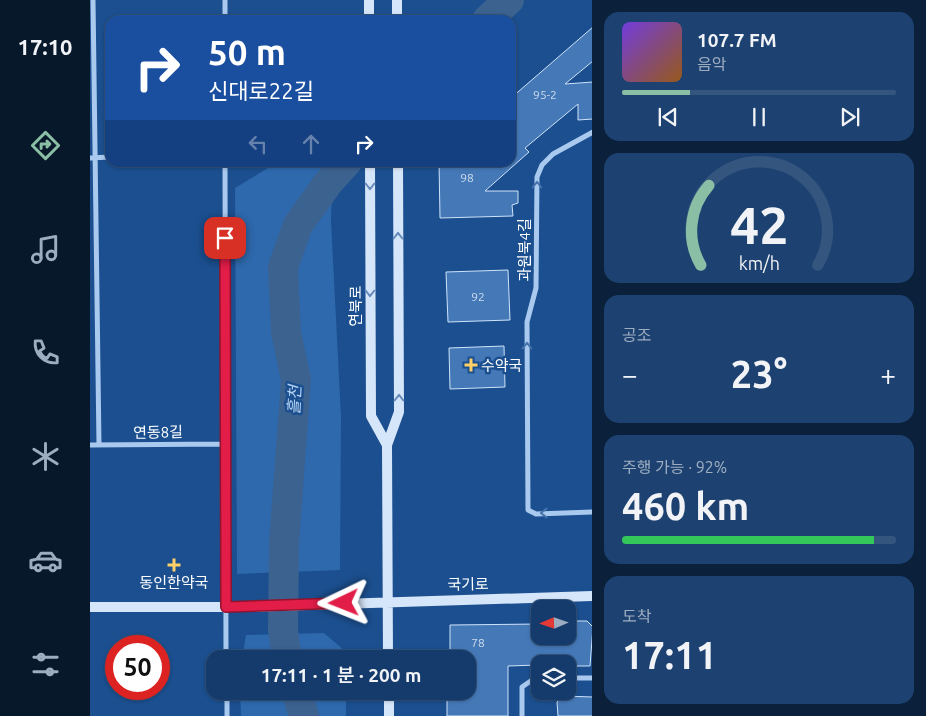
<!DOCTYPE html>
<html lang="ko">
<head>
<meta charset="utf-8">
<style>
  body { margin:0; font-family:Ubuntu,"Noto Sans KR",sans-serif; background:#1d4271; color:#f1f3f6; height:100vh; display:flex; flex-direction:column; font-size:19px; white-space:nowrap }
  * { box-sizing:border-box; margin:0 }
  p { font-size:16px; color:#9dadc1 }
  .icon { flex:none; width:28px; height:28px; fill:none; stroke:currentColor; stroke-width:2; stroke-linecap:round; stroke-linejoin:round }
  .map { position:relative; flex:1; overflow:hidden }
  .details { display:flex; flex-direction:column; gap:12px; padding:12px; background:#0b203b; width:334px }
  .details>* { flex:none }
  .hud { position:absolute; left:15px; top:15px; width:411px; height:152px; border-radius:15px; box-shadow:0 1px 4px #0004,0 0 0 1px #33557e; background:#1a4fa0; color:#fff; overflow:hidden }
  .needle { width:32px; rotate:268deg }
  .controls { position:absolute; left:441px; top:600px; display:grid; gap:10px }
  .controls a { display:grid; place-items:center; width:45px; height:45px; border-radius:10px; background:#143b6b; box-shadow:0 1px 4px #0004,0 0 0 1px #33557e; font-size:25px }
  .speed { position:absolute; left:15px; top:635px; display:flex; gap:10px; font-size:25px; font-weight:700; text-align:center }
  .speed>* { display:grid; place-content:center; width:65px; height:65px; border-radius:50%; background:#143b6b; box-shadow:0 1px 4px #0004,0 0 0 1px #33557e; line-height:1 }
  .speed .limit { border:8px solid #d22; background:#fff; color:#111 }
  .pin { position:absolute; display:grid; place-items:center; width:42px; height:42px; color:#fff; margin:-21px; border-radius:10px; box-shadow:0 2px 8px #0006 }
  .me { position:absolute; width:55px; margin:-28px; rotate:268deg; stroke-linejoin:round; filter:drop-shadow(0 0 4px #0008) }
  .turn { display:flex; align-items:center; gap:18px; height:105px; padding:0 20px; font-size:22px }
  .turn .icon { width:65px; height:65px; stroke-width:2.5 }
  .turn b { display:block; font-size:35px; line-height:42px }
  .lanes { display:flex; align-items:center; height:48px; padding:0 20px; background:#0003; justify-content:center; gap:25px; direction:ltr }
  .lanes .off { opacity:.35 }
  .big { font-size:38px; font-weight:600; line-height:1.1 }
  .details .tile { flex:1; display:flex; flex-direction:column; justify-content:center; gap:8px; min-width:0; padding:0 18px; border-radius:15px; background:#1d4271 }
  .details .dial { align-items:center; gap:0 }
  .dial svg { height:130px; overflow:visible; fill:none; stroke:#33557e; stroke-width:7; stroke-linecap:round; text-anchor:middle }
  .dial text { fill:#f1f3f6; stroke:none }
  .song { display:flex; align-items:center; gap:15px }
  .cover { width:60px; height:60px; border-radius:8px; background:linear-gradient(135deg,hsl(260 70% 55%),hsl(30 70% 35%)) }
  .played { height:5px; border-radius:2px; background:linear-gradient(90deg,#8abfa5 25%,#33557e 25%) }
  .keys { display:flex; justify-content:space-around; direction:ltr }
  .heat { display:flex; justify-content:space-between; align-items:center; font-size:28px; direction:ltr }
  .charge { height:8px; border-radius:4px; background:linear-gradient(90deg,#34c759 92%,#33557e 0) }
  .trip { position:absolute; left:116px; top:650px; width:270px; height:50px; border-radius:15px; background:#143b6b; box-shadow:0 1px 4px #0004,0 0 0 1px #33557e; font-weight:600; line-height:50px; text-align:center }
  main { display:flex; flex:1; min-height:0 }
  .menu { display:flex; flex-direction:column; width:90px; justify-content:space-around; align-items:center; background:#08182b; color:#9dadc1 }
  .menu .icon { width:35px; height:35px }
  .menu .selected { color:#8abfa5 }
  .menu b { font-size:22px; color:#f1f3f6 }
  .map>svg:first-child { display:block }
</style>
</head>
<body>
<main>
<nav class="menu">
<b>17:10</b>
<svg class="icon selected" aria-label="directions" viewBox="0 0 24 24"><path d="M12 3l9 9-9 9-9-9zM9 14v-3h6M13 9l2 2-2 2"/></svg>
<svg class="icon" aria-label="music" viewBox="0 0 24 24"><path d="M9 18V5l10-2v13"/><circle cx="6" cy="18" r="3"/><circle cx="16" cy="16" r="3"/></svg>
<svg class="icon" aria-label="phone" viewBox="0 0 24 24"><path d="M5 4h4l2 5-3 2q2 4 5 5l2-3 5 2v4C11 20 4 13 5 4z"/></svg>
<svg class="icon" aria-label="climate" viewBox="0 0 24 24"><path d="M12 3v18M4 7l16 10M4 17L20 7"/></svg>
<svg class="icon" aria-label="car" viewBox="0 0 24 24"><path d="M5 17H2v-5l4-1 3-4h7l3 4 3 1v5h-3M9 17h6M6 11h13"/><circle cx="7" cy="17" r="2"/><circle cx="17" cy="17" r="2"/></svg>
<svg class="icon" aria-label="filters" viewBox="0 0 24 24"><path d="M4 7h16M4 17h16"/><circle cx="9" cy="7" r="2"/><circle cx="15" cy="17" r="2"/></svg>
</nav>
<div class="map">
<svg width="503" height="716" viewBox="0 0 503 716">
  <rect width="100%" height="100%" fill="#1b4f8f"/>
  <path fill="#2e69ad" d="M186,163H243L241,221L251,417L250,570L147,574L145,188Z
    M234,633L256,652V659H152L156,635Z
    M150,691H256V716H151Z"/>
  <g fill="none" stroke-linecap="round" stroke-linejoin="round">
    <path stroke="#3c6290" stroke-width="30" d="M397,20L419,0
      M197,659L193,630L194,543L206,380L196,332L193,267L208,225L238,183L257,162
      M206,691L214,716"/>
  </g>
  <path fill="#4478b7" stroke="#cfe3fa" d="M503,27V61L475,84L503,82V119L488,120V104L435,148L439,152L395,191H428V203L422,205L423,216L350,218L349,162H421V98Z
    M418,270L420,320L358,322L356,272Z
    M414,346L415,387L360,389L359,348Z
    M478,621H497L503,627L500,666H478V664L418,666V716H357V691H378V659H360V625L450,624V636H478Z
    M473,696L503,697V716H468L467,702Z"/>
  <g fill="none" stroke-linecap="round" stroke-linejoin="round">
    <path stroke="#a9c9ee" stroke-width="5" d="M3,0L9,445
      M135,0V20
      M503,132L463,154L452,165L447,177L446,288L437,322L438,510L446,514L503,512
      M0,158L20,157
      M135,162L136,659
      M0,445L136,444
      M478,678H503
      M137,691V716
      M432,716V687L445,678H450"/>
    <path stroke="#d6e6fa" stroke-width="10" d="M279,0V20
      M307,0V20
      M280,162L281,416L297,445
      M0,607H153L503,596
      M298,659L297,445L309,412L308,162
      M299,691V716"/>
  </g>
  <defs><path id="oneway-chevron" d="M-2-3.5L2.5 0L-2 3.5" fill="none" stroke-width="1.6" stroke-linecap="round" stroke-linejoin="round" transform="scale(1.25)"/></defs>
  <g stroke="#4674ac">
    <use href="#oneway-chevron" transform="translate(447 185) rotate(-90)"/>
    <use href="#oneway-chevron" transform="translate(437 346) rotate(-90)"/>
    <use href="#oneway-chevron" transform="translate(454 513) rotate(-180)"/>
  </g>
  <g stroke="#668bba">
    <use href="#oneway-chevron" transform="translate(280 186) rotate(90)"/>
    <use href="#oneway-chevron" transform="translate(308 236) rotate(-90)"/>
    <use href="#oneway-chevron" transform="translate(280 293) rotate(90)"/>
    <use href="#oneway-chevron" transform="translate(309 398) rotate(-90)"/>
  </g>
  <g fill="none" stroke-linecap="round" stroke-linejoin="round">
    <g stroke="#92132f" stroke-width="12">
      <path id="route" d="M135,238L136,607L254,603"/>
    </g>
    <use href="#route" stroke="#e11d48" stroke-width="9"/>
  </g>
  <g fill="#ffd166" stroke="#1b4f8f" stroke-width="2">
    <path d="M378.5 357.5h5v5h5v5h-5v5h-5v-5h-5v-5h5z"/>
    <path d="M81.5 557.5h5v5h5v5h-5v5h-5v-5h-5v-5h5z"/>
  </g>
  <g text-anchor="middle" dominant-baseline="central" stroke-width="5" stroke-linejoin="round" paint-order="stroke">
    <g font-size="12" fill="#d0dded">
      <text x="455" y="94">95-2</text>
      <text x="377" y="177">98</text>
      <text x="388" y="296">92</text>
      <text x="388" y="642">78</text>
    </g>
    <g font-size="15" fill="#fff" stroke="#1b4f8f">
      <text transform="translate(434 250) rotate(-90)">과원북4길</text>
      <text transform="translate(265 306) rotate(-90)">연북로</text>
      <text transform="translate(68 432) rotate(-1)">연동8길</text>
      <text transform="translate(378 584) rotate(-1)">국기로</text>
    </g>
    <g font-size="15" fill="#fff" stroke="#1b4f8f" text-anchor="start">
      <text x="391" y="365">수약국</text>
      <text x="84" y="582" text-anchor="middle">동인한약국</text>
    </g>
    <g font-size="16" font-style="italic" fill="#b5d3f5" stroke="#1b4f8f">
      <text transform="translate(204 400) rotate(-87)">흘천</text>
    </g>
  </g>
</svg>
<div class="controls">
<a><svg class="needle" viewBox="-14 -14 28 28"><path d="M0-13l5 13h-10z" fill="#e53935"/><path d="M0 13l5-13h-10z" fill="#9dadc1"/></svg></a>
<a><svg class="icon" aria-label="layers" viewBox="0 0 24 24"><path d="M12 4l9 5-9 5-9-5zM3 14l9 5 9-5"/></svg></a>
</div>
<div class="speed"><div class="limit">50</div></div>
<div class="pin" style="left:135px;top:238px;background:#d93025"><svg class="icon" aria-label="arrive" viewBox="0 0 24 24"><path d="M6 21V4h12l-3 4 3 4H6"/></svg></div>
<svg class="me" style="left:254px;top:603px" viewBox="-20 -20 40 40"><path d="M0-17L14 15 0 8-14 15z" fill="#e11d48" stroke="#fff" stroke-width="4"/></svg>
<div class="trip">17:11 · 1 분 · 200 m</div>
<div class="hud">
<div class="turn"><svg class="icon" aria-label="right" viewBox="0 0 24 24"><path d="M7 20v-9h11M14 6l5 5-5 5"/></svg><div><b>50 m</b>신대로22길</div></div>
<div class="lanes"><svg class="icon off" aria-label="left" viewBox="0 0 24 24"><path d="M17 20v-9H6M10 6l-5 5 5 5"/></svg><svg class="icon off" aria-label="ahead" viewBox="0 0 24 24"><path d="M12 20V5M6 11l6-6 6 6"/></svg><svg class="icon" aria-label="right" viewBox="0 0 24 24"><path d="M7 20v-9h11M14 6l5 5-5 5"/></svg></div>
</div>
</div>
<section class="details">
<div class="tile">
<div class="song"><i class="cover"></i><div><b>107.7 FM</b><p>음악</p></div></div>
<div class="played"></div>
<div class="keys"><svg class="icon" aria-label="previous" viewBox="0 0 24 24"><path d="M18 5L8 12l10 7zM5 5v14"/></svg><svg class="icon" aria-label="pause" viewBox="0 0 24 24"><path d="M8 5v14M16 5v14"/></svg><svg class="icon" aria-label="next" viewBox="0 0 24 24"><path d="M6 5l10 7-10 7zM19 5v14"/></svg></div>
</div>
<div class="tile dial"><svg viewBox="0 0 100 80">
<path d="M14 69A42 42 0 1 1 86 69"/>
<path d="M14 69A42 42 0 0 1 19 20" stroke="#8abfa5"/>
<text x="50" y="56" font-size="32" font-weight="700">42</text>
<text x="50" y="72" font-size="11">km/h</text>
</svg></div>
<div class="tile"><p>공조</p>
<div class="heat"><a>−</a><b class="big">23°</b><a>+</a></div>
</div>
<div class="tile"><p>주행 가능 · 92%</p><b class="big">460 km</b><div class="charge"></div></div>
<div class="tile"><p>도착</p><b class="big">17:11</b></div>
</section>
</main>
</body>
</html>
